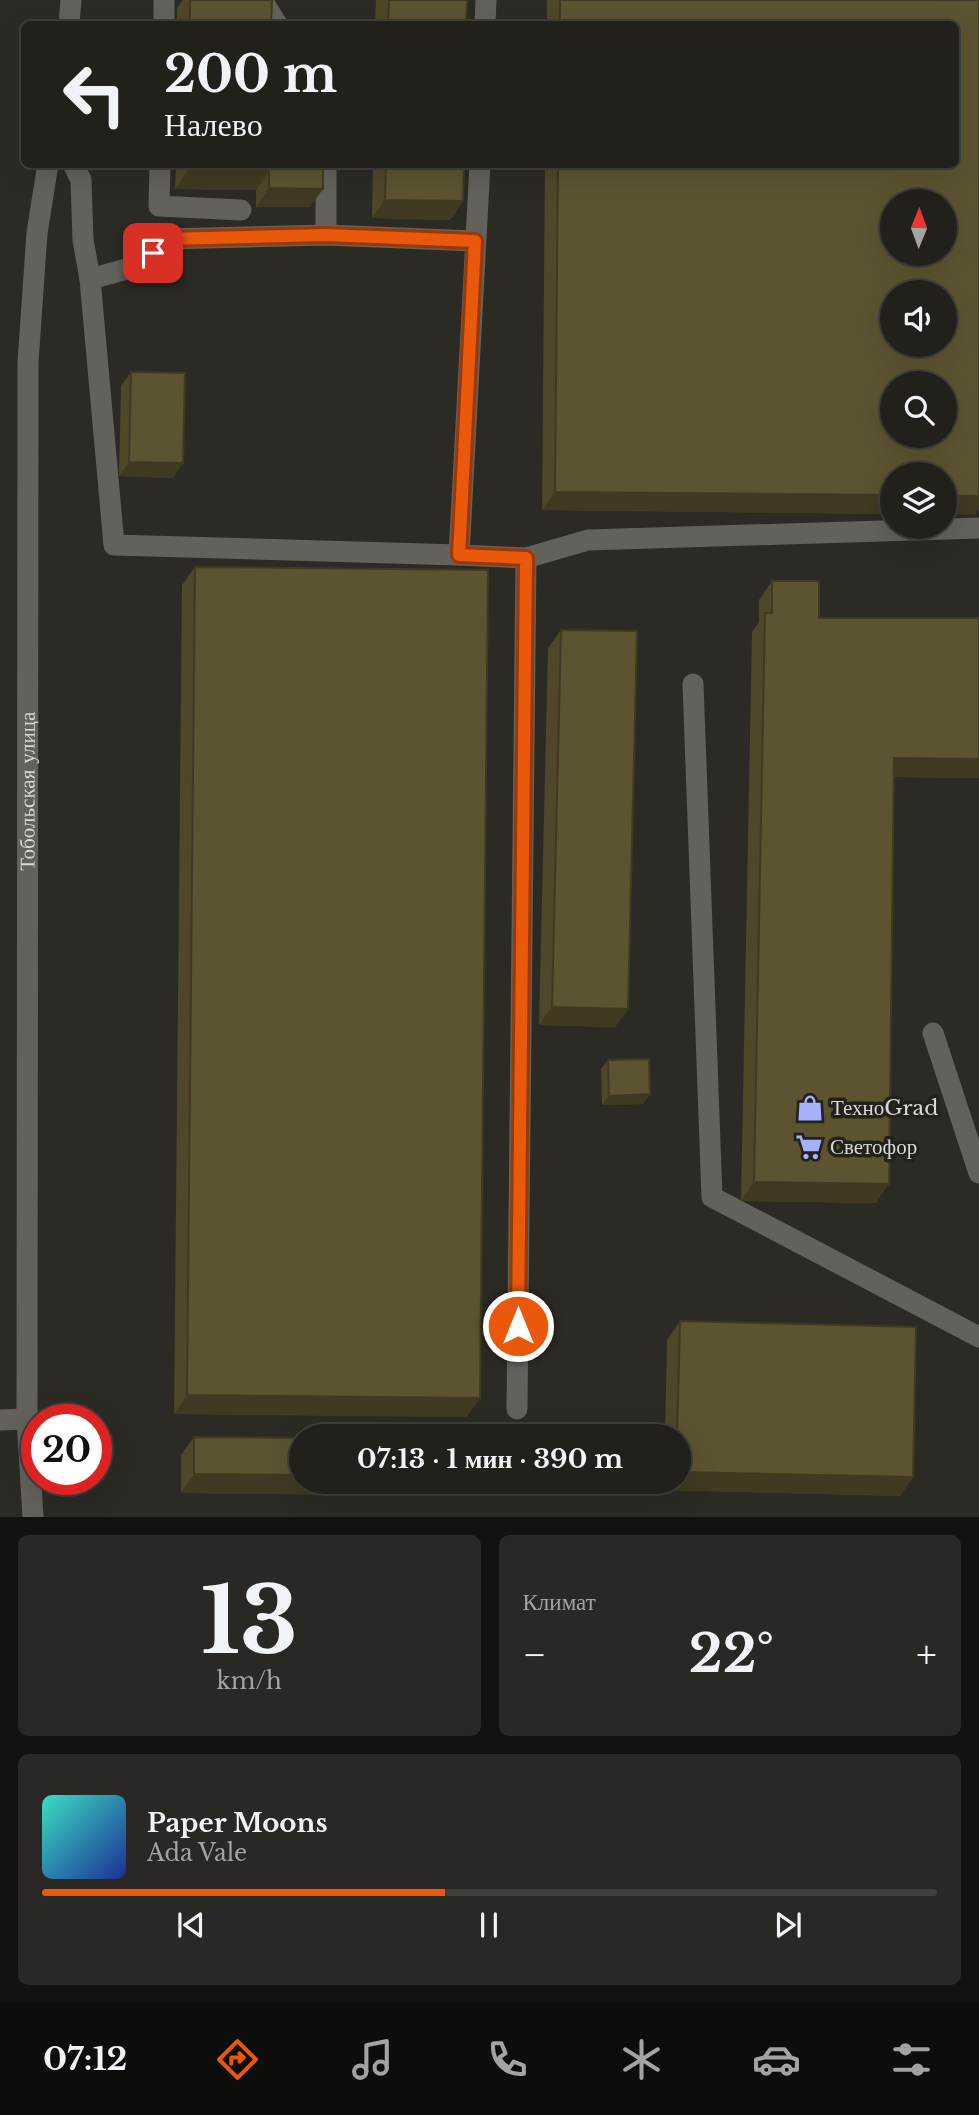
<!DOCTYPE html>
<html lang="ru">
<head>
<meta charset="utf-8">
<style>
  body { margin:0; font-family:"Libre Baskerville",serif; background:#292824; color:#f1f3f6; height:100vh; display:flex; flex-direction:column; font-size:26px; white-space:nowrap }
  * { box-sizing:border-box; margin:0 }
  p { font-size:23px; color:#a2a3a3 }
  .icon { flex:none; width:38px; height:38px; fill:none; stroke:currentColor; stroke-width:2; stroke-linecap:round; stroke-linejoin:round }
  .map { position:relative; height:1517px; overflow:hidden }
  .side { display:flex; flex-direction:column; gap:18px; padding:18px; background:#12120f; flex:1 }
  .side>* { flex:none }
  .guide { position:absolute; left:21px; top:21px; width:938px; height:147px; border-radius:10px; box-shadow:0 7px 28px #0002,0 0 0 2px #3e3e3a; background:#21201b; color:#f1f3f6; overflow:hidden }
  .needle { width:46px; rotate:1deg }
  .tools { position:absolute; left:880px; top:189px; display:grid; gap:14px }
  .tools a { display:grid; place-items:center; width:77px; height:77px; border-radius:50%; background:#21201b; box-shadow:0 7px 28px #0002,0 0 0 2px #3e3e3a; font-size:35px }
  .speed { position:absolute; left:21px; top:1404px; display:flex; gap:14px; font-size:35px; font-weight:700; text-align:center }
  .speed>* { display:grid; place-content:center; width:91px; height:91px; border-radius:50%; background:#21201b; box-shadow:0 7px 28px #0002,0 0 0 2px #3e3e3a; line-height:1 }
  .speed .limit { border:10px solid #d22; background:#fff; color:#111 }
  .pin { position:absolute; display:grid; place-items:center; width:60px; height:60px; color:#fff; margin:-30px; border-radius:14px; box-shadow:0 4px 10px #0006 }
  .me { position:absolute; width:77px; margin:-38px; rotate:0deg; stroke-linejoin:round; filter:drop-shadow(0 0 5px #0008) }
  .turn { display:flex; align-items:center; gap:24px; height:147px; padding:0 28px; font-size:32px }
  .turn .icon { width:91px; height:91px; stroke-width:2.5 }
  .turn b { display:block; font-size:49px; line-height:60px }
  .big { font-size:52px; font-weight:700; line-height:1.1 }
  .side .widget { flex:1; display:flex; flex-direction:column; justify-content:center; gap:10px; min-width:0; padding:0 24px; border-radius:10px; background:#292824 }
  .side .dial { align-items:center; gap:0 }
  .dial b { font-size:91px; line-height:1 }
  .song { display:flex; align-items:center; gap:21px }
  .cover { width:84px; height:84px; border-radius:10px; background:linear-gradient(135deg,hsl(170 70% 55%),hsl(230 70% 35%)) }
  .played { height:7px; border-radius:4px; background:linear-gradient(90deg,#ea580c 45%,#3e3e3a 45%) }
  .keys { display:flex; justify-content:space-around; direction:ltr }
  .heat { display:flex; justify-content:space-between; align-items:center; font-size:38px; direction:ltr }
  .side .tiles { flex:1; display:grid; gap:18px; grid-template-columns:1fr 1fr }
  .widget:last-child { grid-column:span 2 }
  .trip { position:absolute; left:289px; top:1424px; width:402px; height:70px; border-radius:35px; background:#21201b; box-shadow:0 7px 28px #0002,0 0 0 2px #3e3e3a; font-weight:700; line-height:70px; text-align:center }
  .dock { display:flex; height:112px; justify-content:space-around; align-items:center; background:#0d0d0b; color:#a2a3a3 }
  .dock .icon { width:49px; height:49px }
  .dock .active { color:#ea580c }
  .dock b { font-size:32px; color:#f1f3f6 }
  .map>svg:first-child { display:block }
</style>
</head>
<body>
<div class="map">
<svg width="979" height="1517" viewBox="0 0 979 1517">
  <rect width="100%" height="100%" fill="#2c2a24"/>
  <g fill="none" stroke-linecap="round" stroke-linejoin="round">
    <g stroke="#63615b" stroke-width="21">
      <path d="M262,0L277,24"/>
      <path d="M69,24L71,0"/>
      <path d="M164,24V0"/>
      <path d="M485,24L486,0"/>
      <path d="M73,164L81,180L83,240L90,279"/>
      <path d="M160,164L159,206L241,210"/>
      <path d="M326,235V164"/>
      <path d="M475,241L326,235L167,239L138,266L90,279L114,545L459,555L480,164"/>
      <path d="M459,555L526,558L588,540L979,528"/>
      <path d="M693,684L712,1197L979,1337"/>
      <path d="M933,1033L979,1173"/>
      <path d="M517,1409L526,558"/>
      <path d="M0,1420L27,1419"/>
      <path id="s1" d="M33,1517L27,1419L28,362L37,233L48,164"/>
    </g>
  </g>
  <path fill="#4f472a" d="M183,0H272L271,24H177V8Z
    M376,0H467L466,24H375Z
    M547,0H979V509L975,515L892,474V514L542,510L545,164H956V24H547Z
    M176,164H323L310,207H256V190L175,189Z
    M373,164H464L463,201L450,220L372,218Z
    M131,372L173,478L119,476L121,386Z
    M195,567L467,1417L174,1414L182,585Z
    M772,581L819,618L979,778L894,777L876,1203L741,1201L752,632L759,622V600Z
    M561,630L628,1009L615,1027L539,1025L548,648Z
    M608,1060L650,1094L643,1104L602,1105L601,1069Z
    M680,1321L913,1477L900,1496L663,1490L664,1482H679V1437H665L667,1340Z
    M194,1437L458,1496L181,1493V1455Z"/>
  <path fill="#403a22" d="M188,170L269,171L256,190L175,189Z
    M269,188L323,189L310,207H256Z
    M385,200L463,201L450,220L372,218Z
    M129,462L183,463L173,478L119,476Z
    M555,492L892,495V514L542,510Z
    M945,496H979V509L975,515L945,514Z
    M894,758L979,759V778L881,777Z
    M552,1007L628,1009L615,1027L539,1025Z
    M650,1094L643,1104L602,1105L609,1096Z
    M754,1182L889,1184L876,1203L741,1201Z
    M187,1395L480,1398L467,1417L174,1414Z
    M679,1472L913,1477L900,1496L663,1490L669,1482H679Z
    M194,1474L301,1475V1482H468L458,1496L181,1493Z"/>
  <path fill="#5c5331" stroke="#403a22" stroke-width="2" fill-rule="evenodd" d="M190,0H272L271,24H190Z
    M389,0H467L466,24H388Z
    M560,0H979V496H945V474H892V495L555,492L558,164H956V24H560ZM892,201H945V254H892ZM892,292H945V345H892ZM892,383H945V436H892Z
    M188,164H323V189L269,188V171L188,170Z
    M386,164H464L463,201L385,200Z
    M131,372L185,373L183,463L129,462Z
    M195,567L488,570L480,1398L187,1395Z
    M772,581H819V618H979V759L894,758L889,1184L754,1182L765,613H772Z
    M561,630L637,631L628,1009L552,1007Z
    M649,1059L650,1094L609,1096L608,1060Z
    M680,1321L916,1327L913,1477L679,1472V1437H677Z
    M194,1437L301,1438V1475L194,1474Z"/>
  <g fill="none" stroke-linecap="round" stroke-linejoin="round">
    <g stroke="#983908" stroke-width="18">
      <path id="route" d="M153,253L167,239L326,235L475,241L459,555L526,558L518,1326"/>
    </g>
    <use href="#route" stroke="#ea580c" stroke-width="12"/>
  </g>
  <defs>
    <g id="shop-bare" transform="scale(2.1)"><path d="M-5-2.5h2.3a2.7 3.5 0 0 1 5.4 0H5L5.5 6h-11ZM-1.5-2.5h3a1.5 2.3 0 0 0-3 0Z" fill="#a5b1fc" stroke="#22211b" stroke-width="2.5" paint-order="stroke"/></g>
    <g id="supermarket-bare" transform="scale(2.1)"><path d="M-6-5.5h2.5l.6 2H6L4.5 2H-2.5L-4.4-4H-6ZM-1.5 3.2a1.3 1.3 0 1 0 .1 0ZM3 3.2a1.3 1.3 0 1 0 .1 0Z" fill="#a5b1fc" stroke="#22211b" stroke-width="2.5" paint-order="stroke"/></g>
  </defs>
  <g fill-rule="evenodd">
    <use href="#shop-bare" x="810" y="1108"/>
    <use href="#supermarket-bare" x="809" y="1147"/>
  </g>
  <g text-anchor="middle" dominant-baseline="central" stroke-width="7" stroke-linejoin="round" paint-order="stroke">
    <g font-size="21" fill="#d9d8d5" stroke="#22211b">
      <text stroke="none"><textPath href="#s1" startOffset="726">Тобольская улица</textPath></text>
    </g>
    <g font-size="21" fill="#d9d8d5" stroke="#22211b" text-anchor="start">
      <text x="831" y="1108">ТехноGrad</text>
      <text x="830" y="1147">Светофор</text>
    </g>
  </g>
</svg>
<div class="tools">
<a><svg class="needle" viewBox="-14 -14 28 28"><path d="M0-13l5 13h-10z" fill="#e53935"/><path d="M0 13l5-13h-10z" fill="#a2a3a3"/></svg></a>
<a><svg class="icon" aria-label="sound" viewBox="0 0 24 24"><path d="M4 9h4l5-4v14l-5-4H4zM17 9q2 3 0 6"/></svg></a>
<a><svg class="icon" aria-label="search" viewBox="0 0 24 24"><circle cx="10" cy="10" r="6"/><path d="M15 15l6 6"/></svg></a>
<a><svg class="icon" aria-label="layers" viewBox="0 0 24 24"><path d="M12 4l9 5-9 5-9-5zM3 14l9 5 9-5"/></svg></a>
</div>
<div class="speed"><div class="limit">20</div></div>
<div class="pin" style="left:153px;top:253px;background:#d93025"><svg class="icon" aria-label="arrive" viewBox="0 0 24 24"><path d="M6 21V4h12l-3 4 3 4H6"/></svg></div>
<svg class="me" style="left:518px;top:1326px" viewBox="-20 -20 40 40"><circle r="17" fill="#ea580c" stroke="#fff" stroke-width="3"/><path d="M0-11L8 9 0 5-8 9z" fill="#fff"/></svg>
<div class="trip">07:13 · 1 мин · 390 m</div>
<div class="guide">
<div class="turn"><svg class="icon" aria-label="left" viewBox="0 0 24 24"><path d="M17 20v-9H6M10 6l-5 5 5 5"/></svg><div><b>200 m</b>Налево</div></div>
</div>
</div>
<section class="side">
<div class="tiles">
<div class="widget dial"><b>13</b><p>km/h</p></div>
<div class="widget"><p>Климат</p>
<div class="heat"><a>−</a><b class="big">22°</b><a>+</a></div>
</div>
<div class="widget">
<div class="song"><i class="cover"></i><div><b>Paper Moons</b><p>Ada Vale</p></div></div>
<div class="played"></div>
<div class="keys"><svg class="icon" aria-label="previous" viewBox="0 0 24 24"><path d="M18 5L8 12l10 7zM5 5v14"/></svg><svg class="icon" aria-label="pause" viewBox="0 0 24 24"><path d="M8 5v14M16 5v14"/></svg><svg class="icon" aria-label="next" viewBox="0 0 24 24"><path d="M6 5l10 7-10 7zM19 5v14"/></svg></div>
</div>
</div>
</section>
<nav class="dock">
<b>07:12</b>
<svg class="icon active" aria-label="directions" viewBox="0 0 24 24"><path d="M12 3l9 9-9 9-9-9zM9 14v-3h6M13 9l2 2-2 2"/></svg>
<svg class="icon" aria-label="music" viewBox="0 0 24 24"><path d="M9 18V5l10-2v13"/><circle cx="6" cy="18" r="3"/><circle cx="16" cy="16" r="3"/></svg>
<svg class="icon" aria-label="phone" viewBox="0 0 24 24"><path d="M5 4h4l2 5-3 2q2 4 5 5l2-3 5 2v4C11 20 4 13 5 4z"/></svg>
<svg class="icon" aria-label="climate" viewBox="0 0 24 24"><path d="M12 3v18M4 7l16 10M4 17L20 7"/></svg>
<svg class="icon" aria-label="car" viewBox="0 0 24 24"><path d="M5 17H2v-5l4-1 3-4h7l3 4 3 1v5h-3M9 17h6M6 11h13"/><circle cx="7" cy="17" r="2"/><circle cx="17" cy="17" r="2"/></svg>
<svg class="icon" aria-label="filters" viewBox="0 0 24 24"><path d="M4 7h16M4 17h16"/><circle cx="9" cy="7" r="2"/><circle cx="15" cy="17" r="2"/></svg>
</nav>
</body>
</html>
